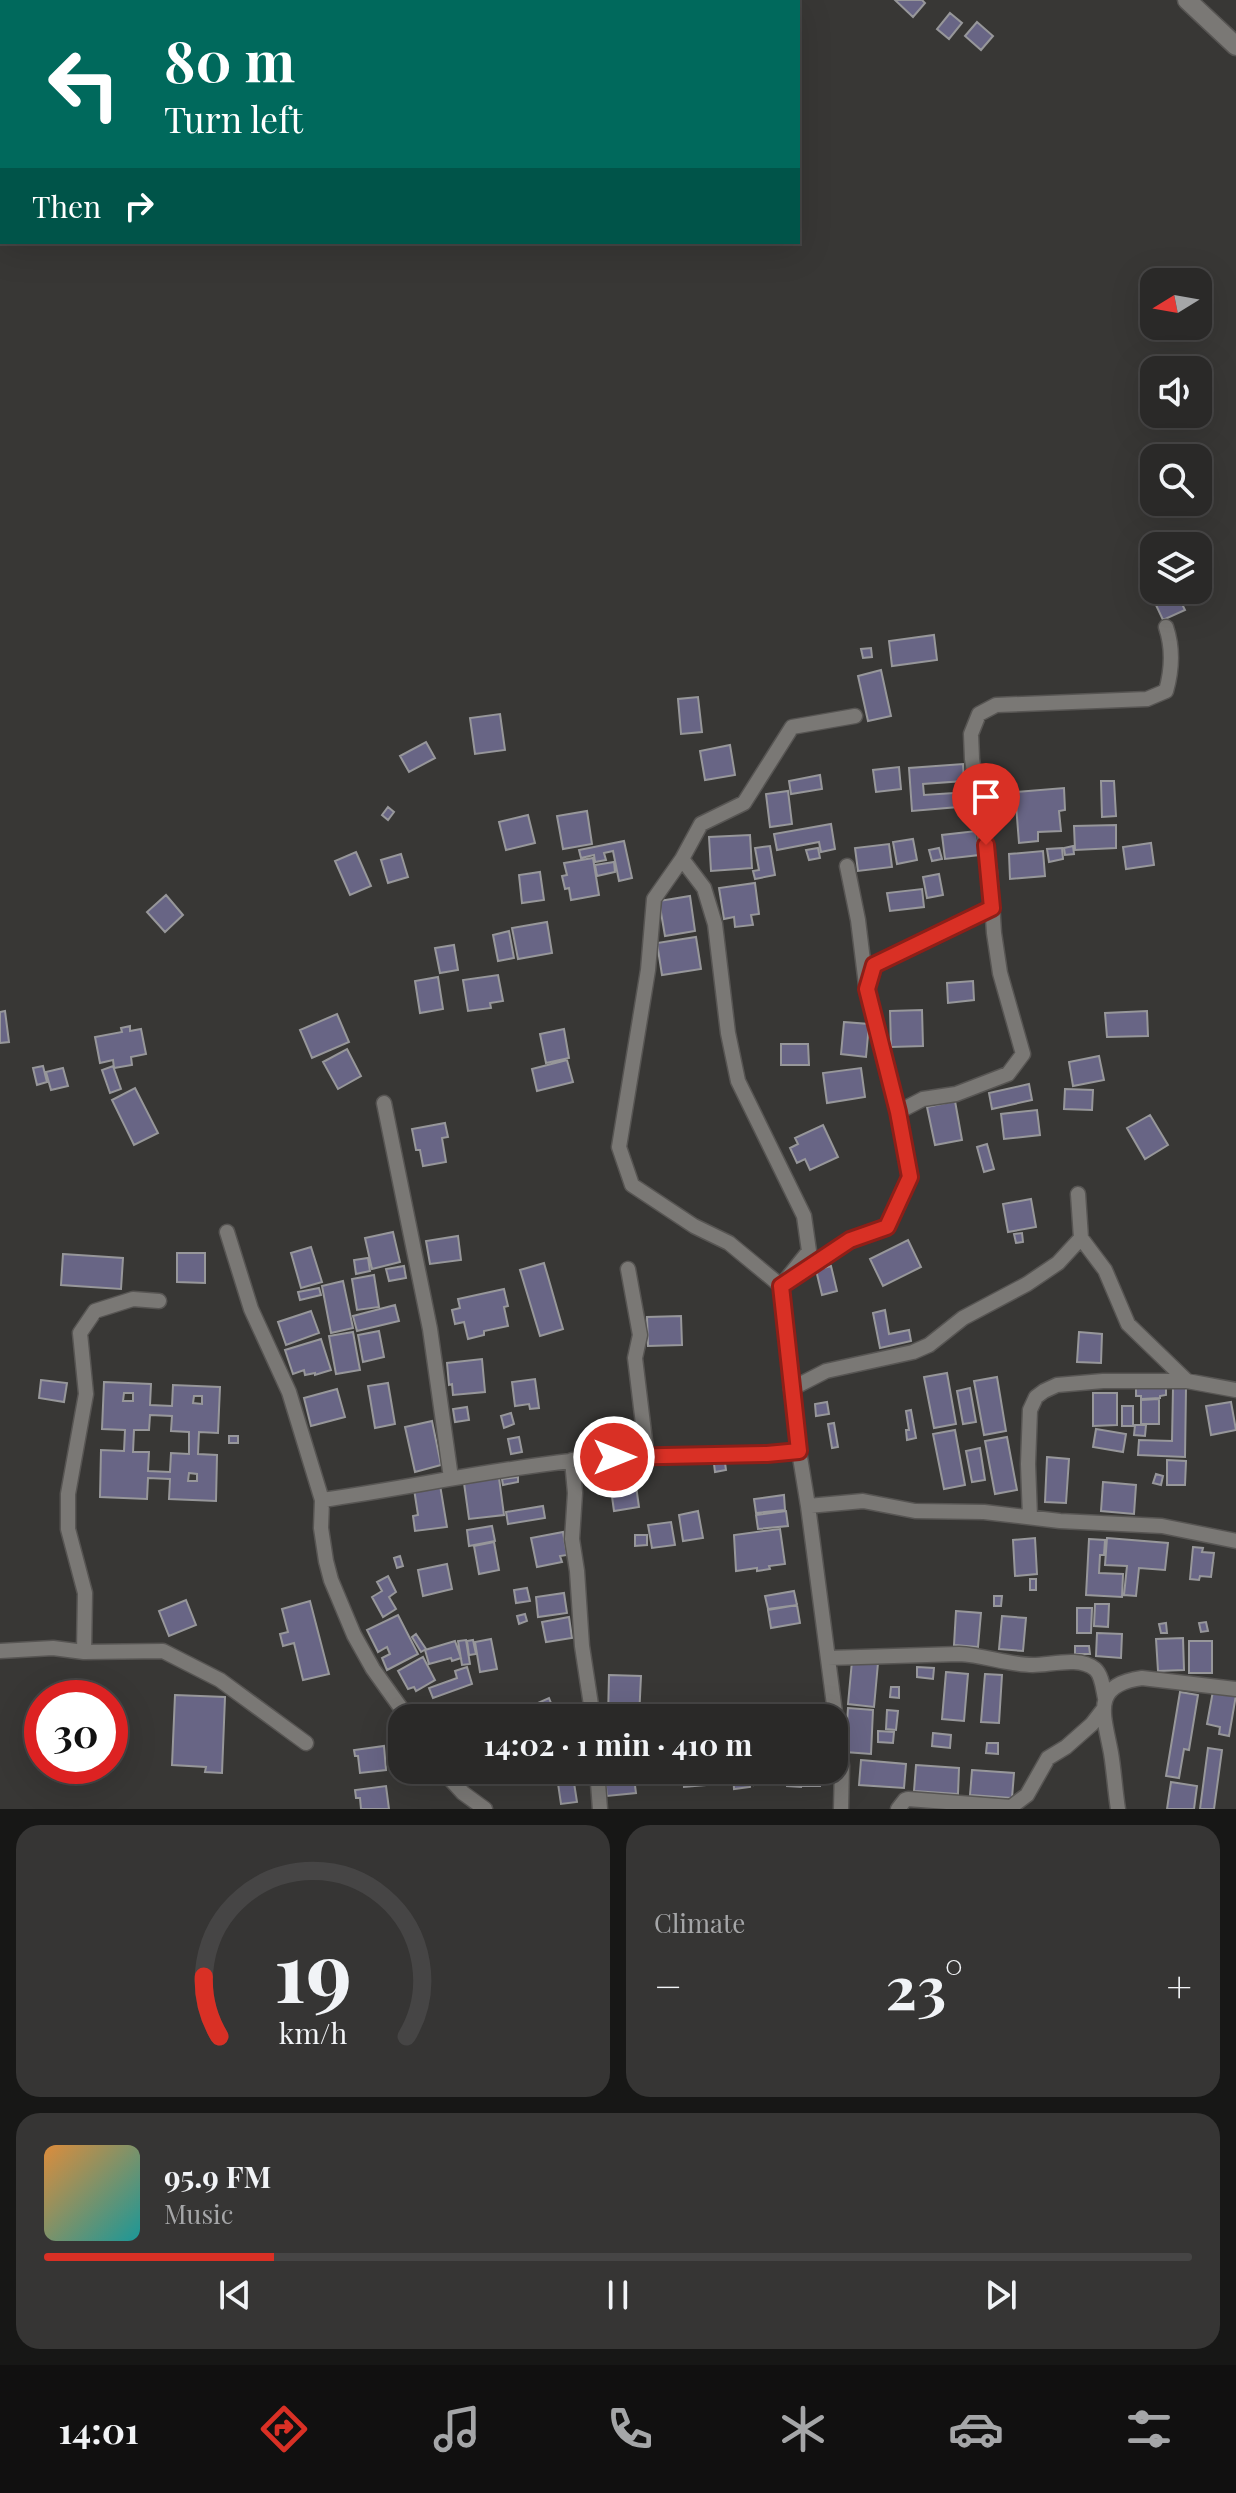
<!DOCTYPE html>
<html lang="en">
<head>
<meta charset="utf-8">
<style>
  body { margin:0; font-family:"Playfair Display",serif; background:#363534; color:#f1f3f6; height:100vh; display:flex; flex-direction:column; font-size:30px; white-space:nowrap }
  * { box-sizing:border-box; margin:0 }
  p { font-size:26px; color:#a5a6a8 }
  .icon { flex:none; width:44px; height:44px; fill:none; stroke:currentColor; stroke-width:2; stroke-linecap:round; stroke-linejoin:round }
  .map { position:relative; height:1809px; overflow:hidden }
  .details { display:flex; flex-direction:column; gap:16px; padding:16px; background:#171716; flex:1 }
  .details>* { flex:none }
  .top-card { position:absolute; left:0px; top:0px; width:800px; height:244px; box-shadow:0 8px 32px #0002,0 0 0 2px #464545; background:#00695c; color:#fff; overflow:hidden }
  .needle { width:52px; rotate:259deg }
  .buttons { position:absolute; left:1140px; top:268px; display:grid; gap:16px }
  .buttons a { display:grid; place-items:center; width:72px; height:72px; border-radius:16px; background:#2a2928; box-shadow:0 8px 32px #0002,0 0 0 2px #464545; font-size:40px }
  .speed { position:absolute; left:24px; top:1680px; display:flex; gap:16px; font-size:40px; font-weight:700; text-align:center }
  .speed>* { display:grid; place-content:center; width:104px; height:104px; border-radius:50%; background:#2a2928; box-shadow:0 8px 32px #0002,0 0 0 2px #464545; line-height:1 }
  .speed .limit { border:12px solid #d22; background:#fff; color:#111 }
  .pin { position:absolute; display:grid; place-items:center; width:68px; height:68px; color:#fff; margin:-82px -34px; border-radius:50% 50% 50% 0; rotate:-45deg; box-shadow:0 0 8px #0007 }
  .pin .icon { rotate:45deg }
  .me { position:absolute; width:88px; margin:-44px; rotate:90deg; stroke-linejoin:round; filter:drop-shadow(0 0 6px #0008) }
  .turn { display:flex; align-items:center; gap:28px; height:168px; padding:0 32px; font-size:36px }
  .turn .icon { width:104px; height:104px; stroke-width:2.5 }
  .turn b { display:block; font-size:56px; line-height:68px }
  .then { display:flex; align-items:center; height:76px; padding:0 32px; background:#0003; gap:16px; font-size:30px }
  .big { font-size:60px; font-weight:700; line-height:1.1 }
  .details .card { flex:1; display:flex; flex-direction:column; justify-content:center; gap:12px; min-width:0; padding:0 28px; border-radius:24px; background:#363534 }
  .details .dial { align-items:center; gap:0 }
  .dial svg { height:208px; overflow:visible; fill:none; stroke:#464545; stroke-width:7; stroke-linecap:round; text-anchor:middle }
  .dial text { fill:#f1f3f6; stroke:none }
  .song { display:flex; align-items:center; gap:24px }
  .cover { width:96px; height:96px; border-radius:12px; background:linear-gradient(135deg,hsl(30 70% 55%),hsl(180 70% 35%)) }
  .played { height:8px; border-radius:4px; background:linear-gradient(90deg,#d93025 20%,#464545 20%) }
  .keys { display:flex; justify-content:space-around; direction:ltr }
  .heat { display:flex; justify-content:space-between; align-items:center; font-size:44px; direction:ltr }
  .details .tiles { flex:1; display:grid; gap:16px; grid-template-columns:1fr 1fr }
  .card:last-child { grid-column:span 2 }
  .trip { position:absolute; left:388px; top:1704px; width:460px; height:80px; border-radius:24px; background:#2a2928; box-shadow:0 8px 32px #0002,0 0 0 2px #464545; font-weight:700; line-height:80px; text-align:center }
  .tabs { display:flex; height:128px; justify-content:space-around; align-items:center; background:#111010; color:#a5a6a8 }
  .tabs .icon { width:56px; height:56px }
  .tabs .current { color:#d93025 }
  .tabs b { font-size:36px; color:#f1f3f6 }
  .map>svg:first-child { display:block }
</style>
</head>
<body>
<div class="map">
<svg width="1236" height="1809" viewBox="0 0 1236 1809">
  <rect width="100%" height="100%" fill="#383735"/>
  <path fill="#686585" stroke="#97979a" stroke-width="2" fill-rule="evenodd" d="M895,0H922L925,3L913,17Z
    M950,13L962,23L949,39L937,29Z
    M977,22L993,36L981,50L965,36Z
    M1154,582V590H1175L1185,610L1163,620L1147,586Z
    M934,635L937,660L892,666L889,641Z
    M871,648L872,657L863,658L861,649Z
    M881,670L891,716L868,721L858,676Z
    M698,697L702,732L681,734L678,699Z
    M500,714L505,750L475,754L470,718Z
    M426,742L435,758L409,772L400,756Z
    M730,745L735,775L705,780L700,751Z
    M963,764L964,781L923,784L924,795L969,792L970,806L912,811L909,768Z
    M899,767L901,789L876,792L873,770Z
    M820,775L822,789L791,794L789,781Z
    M1101,781H1114L1116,816L1102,817Z
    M1064,788L1065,810L1059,811L1061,831L1038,832V841L1019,843L1015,792Z
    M788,791L792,824L770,827L766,794Z
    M388,807L394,812L388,820L382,815Z
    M587,811L592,844L563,849L557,816Z
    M528,815L535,843L506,850L499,822Z
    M831,824L835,849L821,852L819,842L777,850L774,834Z
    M1116,825V848L1075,850L1074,826Z
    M976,831L979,855L945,859L942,835Z
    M750,835L752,868L711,871L709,837Z
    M913,839L917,860L897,864L893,842Z
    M624,841L632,878L619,881L613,851L604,853L606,860L595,862L594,855L581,858L579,850Z
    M1151,843L1154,865L1126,869L1123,847Z
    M889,844L892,867L858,871L855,848Z
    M770,846L775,875L755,879L753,871L759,870L755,848Z
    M1073,846L1074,854L1065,855L1064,848Z
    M818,848L820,858L809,860L806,850Z
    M939,848L942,859L932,861L929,850Z
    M1062,848L1063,859L1049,862L1047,849Z
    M1043,851L1045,876L1010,879L1009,854Z
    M356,852L371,886L350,895L335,861Z
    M401,854L408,877L388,883L381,860Z
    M593,858L599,895L571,900L569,888L565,889L562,876L567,875L564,863Z
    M614,862L615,872L597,876L595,865Z
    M540,872L544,900L522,903L519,875Z
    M939,874L943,895L927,898L923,877Z
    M755,883L759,914L751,915L753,925L735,927L734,917L724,919L719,888Z
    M922,889L924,907L890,911L887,893Z
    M166,895L183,915L165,932L147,912Z
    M690,896L695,931L665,936L659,901Z
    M547,922L552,953L518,959L512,928Z
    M509,931L514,958L498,961L493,935Z
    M696,937L701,969L662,975L657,943Z
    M454,945L458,970L440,973L435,948Z
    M498,975L503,1001L490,1003L491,1008L468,1011L463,980Z
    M438,977L443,1009L420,1013L415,981Z
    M973,981L974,1000L948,1003L947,983Z
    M922,1010L923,1046L891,1047L890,1011Z
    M5,1011L9,1042L0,1043V1012Z
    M1147,1011L1148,1036L1107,1037L1105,1013Z
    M337,1014L349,1042L312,1058L300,1030Z
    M844,1022L869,1024L866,1057L841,1054Z
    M130,1026V1031L141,1029L146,1054L131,1057L132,1065L114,1068L113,1060L100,1063L95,1037L122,1032L121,1028Z
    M564,1029L569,1058L546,1063L540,1034Z
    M781,1044H808L809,1065H781Z
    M347,1049L361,1076L338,1089L323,1062Z
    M1099,1056L1104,1080L1073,1086L1069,1062Z
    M567,1060L573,1082L537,1091L532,1069Z
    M43,1066L47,1082L37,1085L33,1068Z
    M113,1066L121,1089L110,1093L102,1070Z
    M63,1068L68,1086L51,1090L46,1072Z
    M861,1068L865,1097L827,1103L823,1073Z
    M1029,1084L1032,1100L992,1109L989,1093Z
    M135,1088L158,1133L134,1145L112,1100Z
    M1065,1089L1093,1090L1092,1110L1064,1109Z
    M955,1101L962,1140L935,1145L927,1107Z
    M1037,1110L1040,1135L1004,1139L1001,1114Z
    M1150,1115L1168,1145L1145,1159L1127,1128Z
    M445,1123L448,1137L442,1138L446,1162L423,1166L420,1150H416L412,1129Z
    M823,1125L838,1157L810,1170L805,1159L797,1163L790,1148L798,1144L795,1138Z
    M987,1144L994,1169L984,1172L977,1147Z
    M1031,1199L1036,1227L1008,1232L1003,1204Z
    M393,1232L400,1262L372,1269L365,1238Z
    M1022,1233L1023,1242L1016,1243L1014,1234Z
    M458,1236L461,1260L430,1264L426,1241Z
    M908,1240L921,1267L883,1286L870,1259Z
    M311,1247L322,1282L301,1288L291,1253Z
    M177,1253H205V1283L177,1282Z
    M63,1254L123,1258L121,1289L61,1285Z
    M368,1258L370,1271L356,1274L354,1260Z
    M544,1263L563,1329L540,1336L520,1270Z
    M404,1266L406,1278L389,1281L386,1269Z
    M831,1266L837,1291L822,1295L816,1270Z
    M374,1275L379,1307L357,1310L352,1279Z
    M343,1281L353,1328L331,1333L322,1286Z
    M319,1288L321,1295L300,1300L298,1292Z
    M504,1289L508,1306L504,1307L508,1326L484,1331V1335L468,1339L464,1322L455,1324L452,1310L460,1308L458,1299Z
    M395,1305L399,1321L357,1331L353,1316Z
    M885,1310L889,1334L909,1330L911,1341L880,1348L873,1313Z
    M311,1311L319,1333L286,1345L278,1322Z
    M681,1316L682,1345L648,1346L647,1317Z
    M379,1331L384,1357L363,1362L358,1335Z
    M353,1332L360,1370L336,1374L329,1336Z
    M1079,1332L1102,1334L1101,1363L1077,1362Z
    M321,1339L331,1370L315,1375V1373L305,1375L304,1370L293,1374L285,1350Z
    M482,1359L485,1392L453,1395L452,1384L449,1385L447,1363Z
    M947,1373L956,1424L934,1428L924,1377Z
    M997,1377L1006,1431L984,1435L974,1381Z
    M535,1379L539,1408L530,1409L529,1404L515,1406L512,1382Z
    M41,1380L67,1383L64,1402L39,1398Z
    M104,1382L151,1384L150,1405L172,1406L173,1385L220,1387L218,1433L199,1432L198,1454L217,1455L216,1501L169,1499L170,1479L148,1478L147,1499L100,1497L101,1450L124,1451L125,1430L102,1429ZM124,1393H133V1401H123ZM194,1396H202V1404L193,1403ZM150,1415L172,1416L171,1431L189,1432V1454L171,1453L170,1472L148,1471L149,1452H133L134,1430H149ZM189,1473L197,1474V1481H188Z
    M388,1383L395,1424L375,1428L368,1386Z
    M970,1388L976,1422L963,1424L957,1391Z
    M1136,1388H1166V1395L1160,1396V1398L1141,1399V1396H1136Z
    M1173,1388H1186L1185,1457L1138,1455L1139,1440L1172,1441Z
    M337,1389L345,1417L311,1426L304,1398Z
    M1093,1393H1117V1425L1093,1426Z
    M1159,1399V1424H1141V1400Z
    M827,1402L829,1414L816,1416L815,1404Z
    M1231,1402L1236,1430L1211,1435L1206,1406Z
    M1122,1406H1133V1426H1122Z
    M467,1407L469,1420L455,1422L453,1409Z
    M911,1410L916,1438L907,1440L906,1430H909L906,1411Z
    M511,1413L514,1424L504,1428L501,1416Z
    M432,1421L441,1465L415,1472L405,1427Z
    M834,1423L838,1447L832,1448L828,1424Z
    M1135,1425H1146L1145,1436L1134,1435Z
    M1096,1429L1126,1434L1123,1452L1093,1447Z
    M955,1430L965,1485L944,1489L933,1434Z
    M229,1436H238V1443H229Z
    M519,1437L522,1452L511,1454L508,1439Z
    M1007,1437L1017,1490L995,1494L985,1441Z
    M980,1448L985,1480L972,1482L966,1451Z
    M1047,1457L1069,1459L1066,1503L1045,1502Z
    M1167,1460L1186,1461L1185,1485H1167Z
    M725,1463L726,1470L715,1472L714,1464Z
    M634,1472L639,1507L614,1511L609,1475Z
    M1156,1474L1163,1476L1161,1485L1153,1483Z
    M518,1477V1482L503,1485L502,1479Z
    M499,1478L504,1515L469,1519L464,1483Z
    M1103,1482L1136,1485L1134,1514L1101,1511Z
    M440,1485L447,1527L415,1531L413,1516L418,1515L414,1489Z
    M784,1495L785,1510L756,1513L754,1499Z
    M543,1506L545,1518L508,1524L506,1512Z
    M698,1511L703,1538L683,1541L679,1515Z
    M786,1511L788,1526L758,1529L756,1515Z
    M671,1522L675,1545L652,1548L648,1525Z
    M492,1526L495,1541L469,1546L467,1530Z
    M780,1529L785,1564L769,1566L770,1569L757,1571V1568L736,1571L734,1535Z
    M563,1532L567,1555L560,1556L562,1562L537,1567L531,1538Z
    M635,1535H647V1545L635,1546Z
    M1035,1538L1037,1574L1015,1576L1013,1540Z
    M1107,1538L1168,1543L1165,1570L1139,1568L1136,1596L1124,1595L1127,1566L1105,1565Z
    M1089,1539L1105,1540L1104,1555H1100L1099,1573L1123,1574L1122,1597L1086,1595Z
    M494,1542L499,1570L479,1574L474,1546Z
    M1193,1547L1203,1548L1202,1552L1214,1553L1211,1577L1200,1576L1199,1580L1190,1579Z
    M400,1556L403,1566L397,1568L394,1558Z
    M447,1564L452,1589L423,1596L418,1570Z
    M388,1576L396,1592L389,1597L396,1609L383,1617L372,1597L382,1591L377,1582Z
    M1030,1579H1036V1590H1030Z
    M527,1588L530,1601L516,1603L514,1590Z
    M794,1591L797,1605L768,1609L765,1596Z
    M564,1593L567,1613L538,1617L536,1597Z
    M994,1596H1002L1001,1606H994Z
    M186,1600L196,1625L169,1636L159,1611Z
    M310,1601L329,1674L303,1680L294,1643L283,1646L280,1634L288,1632L282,1609Z
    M1095,1604H1109L1108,1627L1094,1626Z
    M797,1605L800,1623L771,1628L768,1610Z
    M1077,1608H1092L1091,1633H1077Z
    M956,1611L981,1613L978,1647L954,1645Z
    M525,1614L527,1621L519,1624L517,1616Z
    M398,1615L418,1654L387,1670L382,1658L390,1654L387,1647L378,1652L367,1630Z
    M1002,1616L1026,1618L1023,1651L999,1649Z
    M569,1617L572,1638L546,1642L542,1622Z
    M1206,1622L1208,1631L1201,1632L1199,1623Z
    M1166,1623L1167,1633H1161L1159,1624Z
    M1097,1633L1122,1634L1121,1658L1096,1656Z
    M416,1634L426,1649L421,1652L412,1637Z
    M1183,1638L1184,1670L1158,1671L1156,1639Z
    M491,1639L497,1669L480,1672L475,1642Z
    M466,1640L470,1664L462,1665L458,1641Z
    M473,1640L476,1654L469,1655L467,1641Z
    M455,1641L461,1658L452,1661L451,1658L429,1664L425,1650Z
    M1189,1641H1212V1673H1189Z
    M1075,1646H1089L1090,1654H1075Z
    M423,1657L435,1680L416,1691L414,1687L408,1689L398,1671Z
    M852,1661L878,1663L874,1707L848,1704Z
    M467,1667L472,1684L433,1698L429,1688L457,1678L455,1671Z
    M917,1667L934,1668L933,1679L917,1677Z
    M946,1672L968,1674L964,1721L942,1719Z
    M985,1674L1002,1675L999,1723L981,1722Z
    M609,1675L641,1676L639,1718L608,1717Z
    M891,1687H899V1698L890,1697Z
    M1213,1691L1236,1695L1229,1736L1219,1734L1220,1727L1207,1724Z
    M1180,1692L1198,1695L1189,1750L1184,1749L1179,1778L1166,1776Z
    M175,1695L225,1697L222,1773L205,1772L206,1767L172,1765Z
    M549,1698L557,1718H536L531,1706Z
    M848,1708L873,1710L871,1754L845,1752Z
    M887,1710L898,1711L896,1730L886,1729Z
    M878,1731L894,1732L893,1743L878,1742Z
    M933,1733L951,1735L950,1748L932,1746Z
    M987,1743H998V1754L986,1753Z
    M384,1746L386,1770L360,1773L358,1756H355L354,1750Z
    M1208,1748L1222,1750L1214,1809H1200Z
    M861,1760L906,1764L904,1788L859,1785Z
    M916,1765L959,1768L958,1794L914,1791Z
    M556,1770H572L577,1802L561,1804Z
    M604,1770H633L636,1793L607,1796Z
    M683,1770H728L729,1783L684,1787Z
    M733,1770H748L750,1787L734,1789Z
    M752,1770H763L765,1783L754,1785Z
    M773,1770H801V1787L787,1786V1783H774Z
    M802,1770H820V1786H802Z
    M972,1770L1014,1773L1012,1798L970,1795Z
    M1171,1782L1197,1786L1194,1809H1167Z
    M386,1786L389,1809H361L360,1798H356L355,1790Z"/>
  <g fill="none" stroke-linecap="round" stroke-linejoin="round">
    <g stroke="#575553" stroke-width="17">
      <path id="minor" d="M855,716L792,727L744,803L701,824L682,859L704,888L715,924L728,1033L738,1081L804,1216L809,1251L781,1286L850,1240L887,1227L910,1177L898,1112L923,1099L956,1094L1008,1074L1023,1054L1000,973L994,933L990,872L972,759L971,734L979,714L996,705L1147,699L1166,691C1172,670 1173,648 1166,627
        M682,859L654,899L648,970L619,1147L632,1185L694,1226L729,1243L781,1286L799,1451L808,1506L842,1766L841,1809
        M847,866L858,920L866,985
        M384,1103L430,1329L451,1478
        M898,1112L867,989L874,965L992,908
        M227,1232L251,1309L289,1392L322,1500L321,1528L326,1561L331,1580L354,1635L373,1669L408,1718
        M1081,1238L1105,1270L1128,1324L1187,1381
        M628,1269L640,1335L635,1358L647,1457
        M791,1389L826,1371L913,1352L929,1345L963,1318L1027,1284L1058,1263L1081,1238L1078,1194
        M572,1460L575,1493L572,1539L577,1571L582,1646L593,1718
        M322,1500C406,1488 488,1470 571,1461C647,1452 723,1459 799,1451
        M808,1506L863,1501L915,1511L984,1512L1060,1521L1162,1526L1236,1541
        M1030,1517L1028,1464L1030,1410L1036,1397L1044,1391L1057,1385L1103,1381H1187L1236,1390
        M0,1651L53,1648L84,1652L163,1651L220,1680L306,1743
        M84,1652L85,1593L68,1529V1494L86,1394L80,1333L95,1311L133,1299L159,1301
        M828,1658L959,1654C984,1655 1009,1665 1033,1665C1051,1665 1079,1656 1095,1669C1102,1675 1103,1689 1105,1698
        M442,1770L463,1793L485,1809
        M597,1770L600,1809
        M898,1809L905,1800L908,1799L1011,1807L1027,1795L1048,1758L1066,1747L1092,1724L1102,1711
        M1118,1809C1115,1790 1114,1771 1111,1753C1104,1715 1090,1685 1142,1678L1236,1689"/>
    </g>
    <g stroke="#575553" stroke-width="21">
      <path id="tertiary" d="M1187,0L1236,46"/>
    </g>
    <use href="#minor" stroke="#7a7875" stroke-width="14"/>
    <use href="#tertiary" stroke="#7a7875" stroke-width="18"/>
  </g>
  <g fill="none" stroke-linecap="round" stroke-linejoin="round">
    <g stroke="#8d1f18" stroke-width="20">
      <path id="route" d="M614,1457L767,1454L799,1451L781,1286L850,1240L887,1227L910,1177L898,1112L867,989L874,965L992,908L986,845"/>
    </g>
    <use href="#route" stroke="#d93025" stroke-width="14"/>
  </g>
</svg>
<div class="buttons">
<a><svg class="needle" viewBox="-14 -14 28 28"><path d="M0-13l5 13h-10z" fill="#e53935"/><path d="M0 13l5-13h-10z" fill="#a5a6a8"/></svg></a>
<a><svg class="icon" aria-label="sound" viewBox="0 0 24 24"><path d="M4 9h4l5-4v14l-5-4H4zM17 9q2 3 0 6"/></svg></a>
<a><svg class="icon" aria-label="search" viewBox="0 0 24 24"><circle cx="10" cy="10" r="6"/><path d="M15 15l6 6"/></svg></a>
<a><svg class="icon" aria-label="layers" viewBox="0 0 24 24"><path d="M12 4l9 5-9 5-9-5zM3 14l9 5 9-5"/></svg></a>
</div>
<div class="speed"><div class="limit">30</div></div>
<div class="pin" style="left:986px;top:845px;background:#d93025"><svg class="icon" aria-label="arrive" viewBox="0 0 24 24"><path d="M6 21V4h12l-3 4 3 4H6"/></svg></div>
<svg class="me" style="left:614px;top:1457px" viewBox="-20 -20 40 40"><circle r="17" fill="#d93025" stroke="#fff" stroke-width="3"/><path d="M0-11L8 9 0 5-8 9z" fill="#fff"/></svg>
<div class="trip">14:02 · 1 min · 410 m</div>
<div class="top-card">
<div class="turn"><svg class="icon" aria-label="left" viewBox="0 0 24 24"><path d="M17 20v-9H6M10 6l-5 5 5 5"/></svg><div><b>80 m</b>Turn left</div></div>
<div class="then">Then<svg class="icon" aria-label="right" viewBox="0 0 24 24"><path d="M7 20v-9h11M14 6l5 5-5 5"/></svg></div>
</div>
</div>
<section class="details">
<div class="tiles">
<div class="card dial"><svg viewBox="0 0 100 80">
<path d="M14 69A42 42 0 1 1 86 69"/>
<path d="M14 69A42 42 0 0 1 8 46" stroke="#d93025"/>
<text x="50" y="56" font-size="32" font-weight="700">19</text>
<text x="50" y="72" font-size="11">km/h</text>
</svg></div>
<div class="card"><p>Climate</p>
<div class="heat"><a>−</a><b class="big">23°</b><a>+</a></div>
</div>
<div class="card">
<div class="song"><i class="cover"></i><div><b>95.9 FM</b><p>Music</p></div></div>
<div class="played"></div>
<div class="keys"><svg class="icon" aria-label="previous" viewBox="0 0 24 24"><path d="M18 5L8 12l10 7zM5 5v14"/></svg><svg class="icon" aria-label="pause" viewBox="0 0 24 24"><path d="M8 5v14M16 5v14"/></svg><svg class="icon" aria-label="next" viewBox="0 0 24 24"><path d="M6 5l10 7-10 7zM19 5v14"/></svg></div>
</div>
</div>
</section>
<nav class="tabs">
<b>14:01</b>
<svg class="icon current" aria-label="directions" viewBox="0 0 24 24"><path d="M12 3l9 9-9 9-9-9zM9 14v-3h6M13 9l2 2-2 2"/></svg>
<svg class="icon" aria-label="music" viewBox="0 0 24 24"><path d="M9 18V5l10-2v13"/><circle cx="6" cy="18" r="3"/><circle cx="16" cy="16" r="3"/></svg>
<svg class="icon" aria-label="phone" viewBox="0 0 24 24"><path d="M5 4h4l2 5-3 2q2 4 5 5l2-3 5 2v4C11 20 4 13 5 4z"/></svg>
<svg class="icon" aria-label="climate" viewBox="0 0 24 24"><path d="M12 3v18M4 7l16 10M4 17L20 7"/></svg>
<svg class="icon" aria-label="car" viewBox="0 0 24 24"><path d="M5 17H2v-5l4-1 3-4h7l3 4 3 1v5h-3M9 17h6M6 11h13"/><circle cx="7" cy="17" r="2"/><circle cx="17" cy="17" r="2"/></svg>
<svg class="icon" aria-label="filters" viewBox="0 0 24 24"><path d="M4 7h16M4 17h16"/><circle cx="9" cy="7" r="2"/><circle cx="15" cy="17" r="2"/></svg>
</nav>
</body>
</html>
